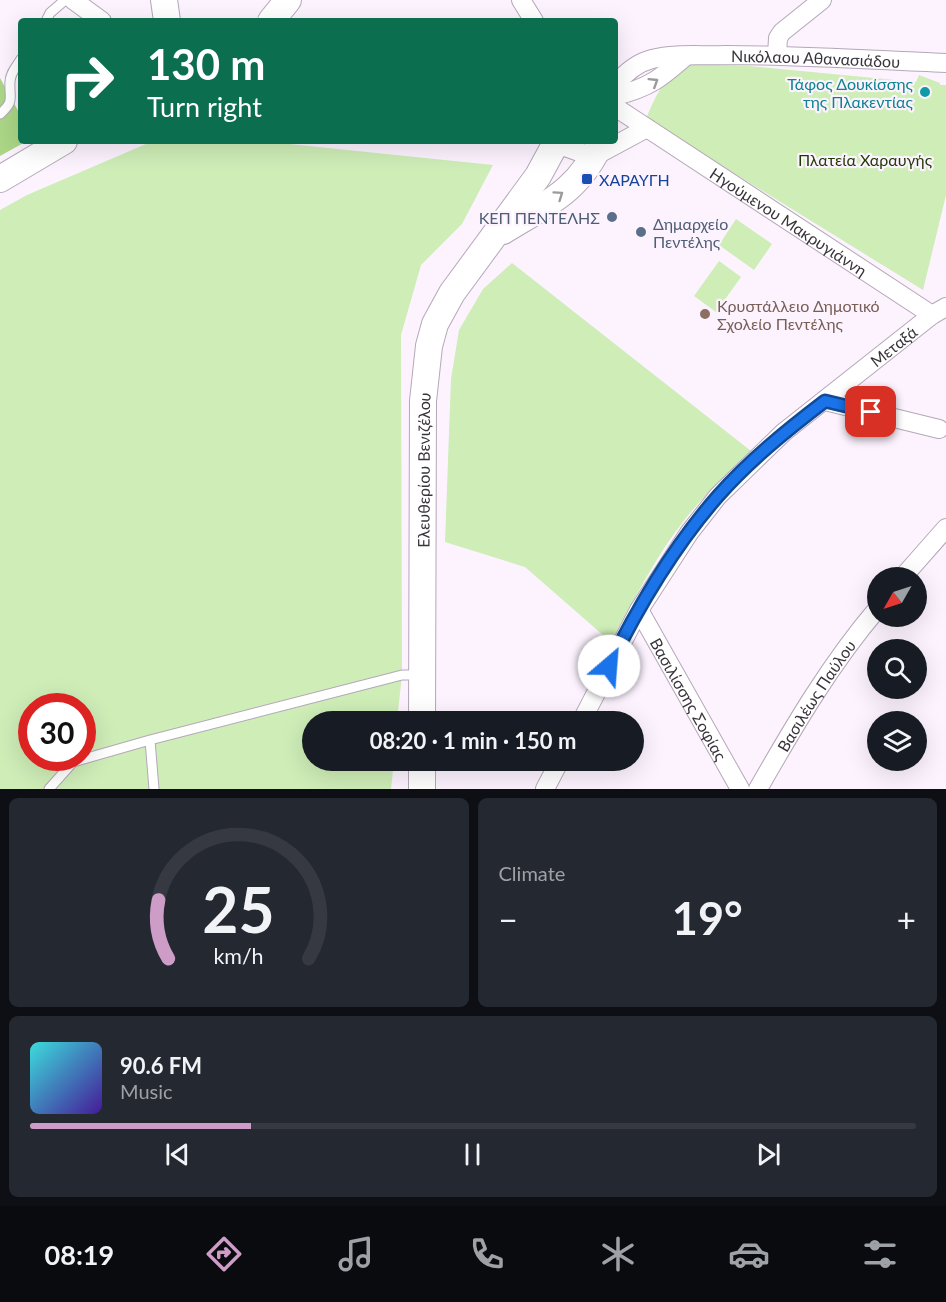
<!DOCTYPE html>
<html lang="en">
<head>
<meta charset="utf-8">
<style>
  body { margin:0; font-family:Lato,sans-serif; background:#242831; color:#f1f3f6; height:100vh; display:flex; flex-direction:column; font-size:22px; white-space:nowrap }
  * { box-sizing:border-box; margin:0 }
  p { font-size:20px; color:#9ea1a6 }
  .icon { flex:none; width:33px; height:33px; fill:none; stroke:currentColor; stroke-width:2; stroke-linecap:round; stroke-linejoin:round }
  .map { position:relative; height:789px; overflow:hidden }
  .drawer { display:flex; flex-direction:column; gap:9px; padding:9px; background:#0d0f14; flex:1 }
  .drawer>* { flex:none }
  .guide { position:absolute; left:18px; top:18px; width:600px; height:126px; border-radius:6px; box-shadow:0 6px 24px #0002; background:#0b6e4f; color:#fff; overflow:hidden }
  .needle { width:39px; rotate:231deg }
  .controls { position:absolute; left:867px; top:567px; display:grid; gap:12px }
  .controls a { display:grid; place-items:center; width:60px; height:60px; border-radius:50%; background:#171b24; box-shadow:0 6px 24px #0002; font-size:30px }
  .speed { position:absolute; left:18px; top:693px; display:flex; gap:12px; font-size:30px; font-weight:700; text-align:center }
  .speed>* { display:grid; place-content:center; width:78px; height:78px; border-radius:50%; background:#171b24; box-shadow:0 6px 24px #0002; line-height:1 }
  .speed .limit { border:9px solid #d22; background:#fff; color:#111 }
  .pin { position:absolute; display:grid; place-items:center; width:51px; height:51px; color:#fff; margin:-26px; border-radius:12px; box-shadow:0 3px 9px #0006 }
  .me { position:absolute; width:66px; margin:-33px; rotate:27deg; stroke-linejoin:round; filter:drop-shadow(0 0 4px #0008) }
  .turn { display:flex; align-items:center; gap:21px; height:126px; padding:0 30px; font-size:27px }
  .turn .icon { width:78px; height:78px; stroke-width:2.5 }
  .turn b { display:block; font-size:42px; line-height:51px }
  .big { font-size:45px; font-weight:700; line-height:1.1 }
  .drawer .widget { flex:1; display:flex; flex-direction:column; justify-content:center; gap:9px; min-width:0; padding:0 21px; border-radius:9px; background:#242831 }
  .drawer .dial { align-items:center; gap:0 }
  .dial svg { height:156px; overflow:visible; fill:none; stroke:#363941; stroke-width:7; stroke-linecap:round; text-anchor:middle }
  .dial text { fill:#f1f3f6; stroke:none }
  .song { display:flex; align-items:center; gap:18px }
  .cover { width:72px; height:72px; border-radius:9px; background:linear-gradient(135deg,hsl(180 70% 55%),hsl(260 70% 35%)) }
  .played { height:6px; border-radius:3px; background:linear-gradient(90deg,#cd9cc7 25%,#363941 25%) }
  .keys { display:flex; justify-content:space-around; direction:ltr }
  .heat { display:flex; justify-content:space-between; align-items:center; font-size:33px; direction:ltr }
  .drawer .tiles { flex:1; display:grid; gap:9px; grid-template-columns:1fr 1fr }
  .widget:last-child { grid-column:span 2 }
  .trip { position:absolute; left:302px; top:711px; width:342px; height:60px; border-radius:30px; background:#171b24; box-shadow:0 6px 24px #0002; font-weight:700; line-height:60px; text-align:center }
  .tabs { display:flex; height:96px; justify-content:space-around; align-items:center; background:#090b0e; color:#9ea1a6 }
  .tabs .icon { width:42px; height:42px }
  .tabs .selected { color:#cd9cc7 }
  .tabs b { font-size:27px; color:#f1f3f6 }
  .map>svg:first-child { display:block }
</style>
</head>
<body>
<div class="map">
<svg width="946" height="789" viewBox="0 0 946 789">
  <rect width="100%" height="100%" fill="#fcf3ff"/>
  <path fill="#ceedb7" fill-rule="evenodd" d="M680,64L748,66L916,82L919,75L940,83V85H946V195L923,290L646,119C654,98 664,80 680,64Z
    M153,141H260L493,165L462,224L421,265L401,335L402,675L397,721L312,722V760L394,761L391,789H0V210L27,195ZM32,706H82V758H32Z
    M736,219L772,244L754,270L719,245Z
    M719,261L741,277L716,312L694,296Z
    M512,263L751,451C728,473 705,494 686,518C656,555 634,600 611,642L525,567L445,542L451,379L459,330L483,289Z"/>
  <path fill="#aad686" d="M0,78L21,116V141H27L0,156Z"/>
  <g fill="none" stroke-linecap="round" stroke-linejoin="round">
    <g stroke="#b5a7b9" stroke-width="11">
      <path id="service" d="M46,21L50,13L65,0
        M0,114C15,101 9,99 10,82C10,73 17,66 21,59
        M150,740L154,789
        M49,789L73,762L150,740L402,675H419"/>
    </g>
    <g stroke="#b5a7b9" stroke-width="20">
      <g id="minor">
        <path d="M73,0L102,21"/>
        <path d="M521,0L534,21"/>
        <path d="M777,55L778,38L782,32L822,0"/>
        <path id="s1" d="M615,85C625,73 636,63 652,59C675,53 702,56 725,55C799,55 872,60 946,63"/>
        <path d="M615,96C649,88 661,78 686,56"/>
        <path id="s2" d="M615,107L932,315"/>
        <path d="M557,144L593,157L647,128"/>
        <path d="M825,401L939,429"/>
        <path d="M902,578L946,528"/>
        <path id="s3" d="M639,610L740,789"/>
        <path id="s4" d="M581,722L639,610L689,533L718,496L784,432L932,315L946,307"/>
        <path d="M545,789L560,760"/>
        <path id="s5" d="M758,789C794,726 831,663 878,608"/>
      </g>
    </g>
    <g stroke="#b5a7b9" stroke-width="28">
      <g id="secondary">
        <path d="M164,0L167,21"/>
        <path d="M271,21L288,0"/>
        <path d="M0,179L64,141"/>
        <path d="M503,231C545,205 581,190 601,141"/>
        <path id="s6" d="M422,722L423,401L429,346L435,324L452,293L538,176L557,141"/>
        <path d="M422,760V789"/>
      </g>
    </g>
    <use href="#service" stroke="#fff" stroke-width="9"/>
    <use href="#minor" stroke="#fff" stroke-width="18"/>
    <use href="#secondary" stroke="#fff" stroke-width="26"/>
  </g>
  <defs><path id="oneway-chevron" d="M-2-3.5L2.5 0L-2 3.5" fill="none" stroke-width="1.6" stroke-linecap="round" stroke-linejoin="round" transform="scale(1.5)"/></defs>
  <g stroke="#9c9a9d">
    <use href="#oneway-chevron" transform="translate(654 82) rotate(-32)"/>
    <use href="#oneway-chevron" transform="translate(559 195) rotate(-35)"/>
  </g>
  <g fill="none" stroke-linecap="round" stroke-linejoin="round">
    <g stroke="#114b97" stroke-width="15">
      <path id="route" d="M609,666C638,607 675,545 718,496C750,460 787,430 825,401L871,412"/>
    </g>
    <use href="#route" stroke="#1a73e8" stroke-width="10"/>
  </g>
  <circle fill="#0f9aa8" stroke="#fcf3ff" stroke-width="2" cx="925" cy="92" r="6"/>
  <rect fill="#1a4fb4" stroke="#fcf3ff" stroke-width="2" x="581" y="173" width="12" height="12" rx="3"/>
  <g fill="#5c6f8a" stroke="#fcf3ff" stroke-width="2">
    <circle cx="612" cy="217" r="6"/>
    <circle cx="641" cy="232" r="6"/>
  </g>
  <circle fill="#8d6e63" stroke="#fcf3ff" stroke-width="2" cx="705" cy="314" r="6"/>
  <g text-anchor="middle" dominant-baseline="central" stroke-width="4.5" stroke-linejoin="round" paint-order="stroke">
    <g font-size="16" fill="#39343b" stroke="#fcf3ff">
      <text stroke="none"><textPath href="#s1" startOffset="210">Νικόλαου Αθανασιάδου</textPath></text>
      <text stroke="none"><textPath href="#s2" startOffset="208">Ηγούμενου Μακρυγιάννη</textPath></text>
      <text stroke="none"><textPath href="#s4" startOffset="496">Μεταξά</textPath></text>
      <text stroke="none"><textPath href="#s6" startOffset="252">Ελευθερίου Βενιζέλου</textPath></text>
      <text stroke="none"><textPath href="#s5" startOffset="110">Βασιλέως Παύλου</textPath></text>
      <text stroke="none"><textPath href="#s3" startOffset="102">Βασιλίσσης Σοφίας</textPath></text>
    </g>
    <g font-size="16" fill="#0d838f" stroke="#fcf3ff" text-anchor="end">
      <text x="913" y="83">Τάφος Δουκίσσης<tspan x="913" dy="18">της Πλακεντίας</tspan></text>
    </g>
    <g font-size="16" fill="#1d3800" stroke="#fcf3ff">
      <text x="865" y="159">Πλατεία Χαραυγής</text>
    </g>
    <g font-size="16" fill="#164399" stroke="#fcf3ff" text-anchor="start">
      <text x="599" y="179">ΧΑΡΑΥΓΗ</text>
    </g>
    <g font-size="16" fill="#4e5e75" stroke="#fcf3ff" text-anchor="end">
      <text x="600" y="217">ΚΕΠ ΠΕΝΤΕΛΗΣ</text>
      <text x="653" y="223" text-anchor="start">Δημαρχείο<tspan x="653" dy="18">Πεντέλης</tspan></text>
    </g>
    <g font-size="16" fill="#785e54" stroke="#fcf3ff" text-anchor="start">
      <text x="717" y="305">Κρυστάλλειο Δημοτικό<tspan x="717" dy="18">Σχολείο Πεντέλης</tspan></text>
    </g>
  </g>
</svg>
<div class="controls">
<a><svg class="needle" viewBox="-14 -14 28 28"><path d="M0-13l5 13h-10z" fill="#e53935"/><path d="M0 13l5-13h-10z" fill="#9ea1a6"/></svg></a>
<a><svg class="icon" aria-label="search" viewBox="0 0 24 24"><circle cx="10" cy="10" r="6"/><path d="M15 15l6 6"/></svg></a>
<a><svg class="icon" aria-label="layers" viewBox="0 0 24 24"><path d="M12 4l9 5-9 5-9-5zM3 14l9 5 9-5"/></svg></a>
</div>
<div class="speed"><div class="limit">30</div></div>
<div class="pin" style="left:871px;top:412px;background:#d93025"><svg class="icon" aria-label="arrive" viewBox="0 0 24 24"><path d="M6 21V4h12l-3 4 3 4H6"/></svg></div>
<svg class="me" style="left:609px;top:666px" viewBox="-20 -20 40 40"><circle r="19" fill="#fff"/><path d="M0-13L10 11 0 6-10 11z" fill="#1a73e8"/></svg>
<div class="trip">08:20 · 1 min · 150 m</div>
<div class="guide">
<div class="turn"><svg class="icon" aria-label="right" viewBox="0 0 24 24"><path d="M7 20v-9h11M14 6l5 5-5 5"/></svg><div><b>130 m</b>Turn right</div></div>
</div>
</div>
<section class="drawer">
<div class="tiles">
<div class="widget dial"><svg viewBox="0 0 100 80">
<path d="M14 69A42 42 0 1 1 86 69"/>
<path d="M14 69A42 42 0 0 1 9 39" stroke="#cd9cc7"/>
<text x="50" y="56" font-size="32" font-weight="700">25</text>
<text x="50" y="72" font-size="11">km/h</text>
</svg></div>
<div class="widget"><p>Climate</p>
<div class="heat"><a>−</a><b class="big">19°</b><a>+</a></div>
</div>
<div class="widget">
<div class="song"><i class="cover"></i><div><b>90.6 FM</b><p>Music</p></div></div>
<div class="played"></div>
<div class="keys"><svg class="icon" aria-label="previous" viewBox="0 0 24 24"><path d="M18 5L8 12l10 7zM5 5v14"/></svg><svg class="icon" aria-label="pause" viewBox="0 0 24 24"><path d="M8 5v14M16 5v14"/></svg><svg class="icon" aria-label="next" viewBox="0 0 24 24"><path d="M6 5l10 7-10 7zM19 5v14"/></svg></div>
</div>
</div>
</section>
<nav class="tabs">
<b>08:19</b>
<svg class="icon selected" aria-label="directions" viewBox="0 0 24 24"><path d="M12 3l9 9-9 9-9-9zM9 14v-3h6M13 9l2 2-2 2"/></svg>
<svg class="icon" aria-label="music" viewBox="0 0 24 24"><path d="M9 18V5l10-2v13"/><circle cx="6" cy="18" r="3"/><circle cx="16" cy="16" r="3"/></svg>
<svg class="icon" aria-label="phone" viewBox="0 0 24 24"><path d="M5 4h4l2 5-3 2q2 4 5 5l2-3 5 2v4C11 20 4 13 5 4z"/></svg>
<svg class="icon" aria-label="climate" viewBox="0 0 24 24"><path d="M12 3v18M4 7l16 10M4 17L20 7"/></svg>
<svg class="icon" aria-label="car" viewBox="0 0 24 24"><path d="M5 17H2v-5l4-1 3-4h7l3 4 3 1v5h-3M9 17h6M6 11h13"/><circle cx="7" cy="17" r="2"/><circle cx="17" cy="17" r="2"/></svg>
<svg class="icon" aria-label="filters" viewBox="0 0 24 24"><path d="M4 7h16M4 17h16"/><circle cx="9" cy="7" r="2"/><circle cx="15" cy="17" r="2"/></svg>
</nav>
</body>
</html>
